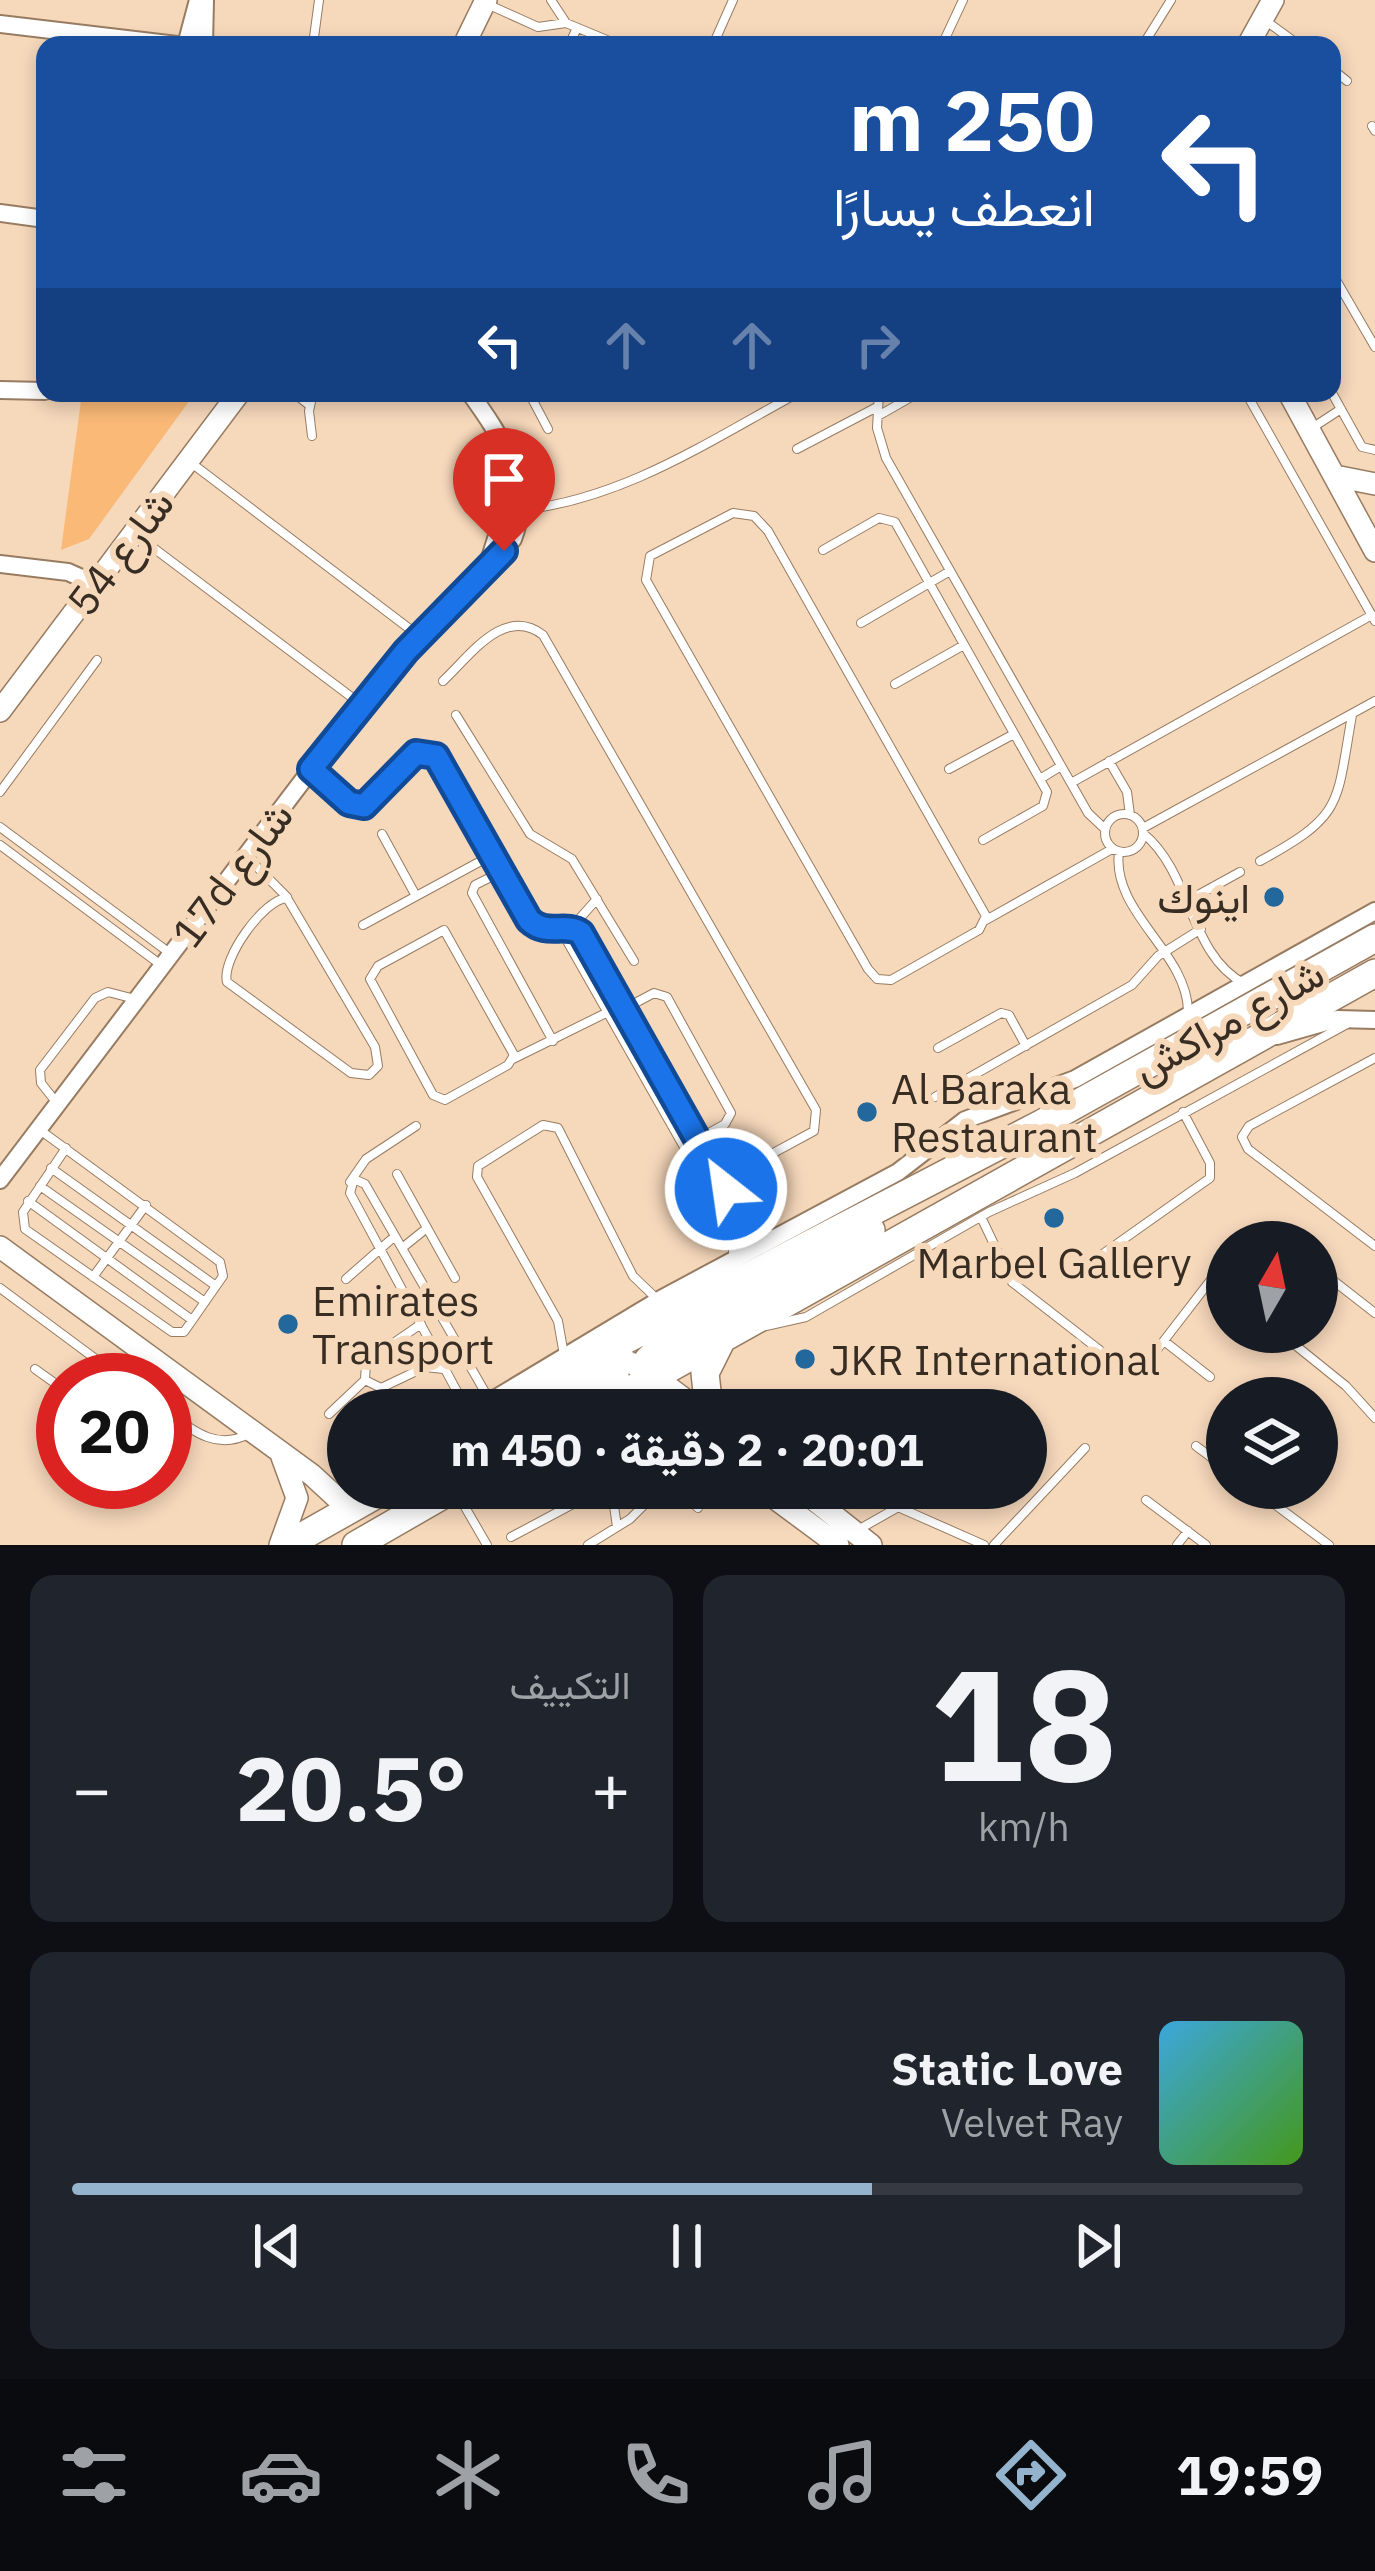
<!DOCTYPE html>
<html lang="ar">
<head>
<meta charset="utf-8">
<style>
  body { margin:0; font-family:"IBM Plex Sans",Vazirmatn,sans-serif; background:#20242c; color:#f1f3f6; direction:rtl; height:100vh; display:flex; flex-direction:column; font-size:45px; white-space:nowrap }
  * { box-sizing:border-box; margin:0 }
  p { font-size:39px; color:#9ea1a6 }
  .icon { flex:none; width:66px; height:66px; fill:none; stroke:currentColor; stroke-width:2; stroke-linecap:round; stroke-linejoin:round }
  .map { position:relative; height:1545px; overflow:hidden; direction:ltr }
  .details { display:flex; flex-direction:column; gap:30px; padding:30px; background:#0d0f14; flex:1 }
  .details>* { flex:none }
  .hud { position:absolute; left:36px; top:36px; width:1305px; height:366px; border-radius:24px; box-shadow:0 6px 18px #0003; direction:rtl; background:#1a4fa0; color:#fff; overflow:hidden }
  .needle { width:78px; rotate:9deg }
  .controls { position:absolute; left:1206px; top:1221px; display:grid; gap:24px }
  .controls a { display:grid; place-items:center; width:132px; height:132px; border-radius:50%; background:#171b24; box-shadow:0 6px 18px #0003; font-size:60px }
  .speed { position:absolute; left:36px; top:1353px; display:flex; gap:24px; font-size:60px; font-weight:700; text-align:center }
  .speed>* { display:grid; place-content:center; width:156px; height:156px; border-radius:50%; background:#171b24; box-shadow:0 6px 18px #0003; line-height:1 }
  .speed .limit { border:18px solid #d22; background:#fff; color:#111 }
  .pin { position:absolute; display:grid; place-items:center; width:102px; height:102px; color:#fff; margin:-123px -51px; border-radius:50% 50% 50% 0; rotate:-45deg; box-shadow:0 0 12px #0007 }
  .pin .icon { rotate:45deg }
  .me { position:absolute; width:132px; margin:-66px; rotate:330deg; stroke-linejoin:round; filter:drop-shadow(0 0 9px #0008) }
  .turn { display:flex; align-items:center; gap:42px; height:252px; padding:0 48px; font-size:54px }
  .turn .icon { width:156px; height:156px; stroke-width:2.5 }
  .turn b { display:block; font-size:84px; line-height:102px }
  .lanes { display:flex; align-items:center; height:114px; padding:0 48px; background:#0003; justify-content:center; gap:60px; direction:ltr }
  .lanes .off { opacity:.35 }
  .big { font-size:90px; font-weight:800; line-height:1.1 }
  .details .widget { flex:1; display:flex; flex-direction:column; justify-content:center; gap:18px; min-width:0; padding:0 42px; border-radius:24px; background:#20242c }
  .details .dial { align-items:center; gap:0 }
  .dial b { font-size:156px; line-height:1 }
  .song { display:flex; align-items:center; gap:36px }
  .cover { width:144px; height:144px; border-radius:18px; background:linear-gradient(135deg,hsl(200 70% 55%),hsl(100 70% 35%)) }
  .played { height:12px; border-radius:6px; background:linear-gradient(90deg,#94b4ce 65%,#363941 65%) }
  .keys { display:flex; justify-content:space-around; direction:ltr }
  .heat { display:flex; justify-content:space-between; align-items:center; font-size:66px; direction:ltr }
  .details .tiles { flex:1; display:grid; gap:30px; grid-template-columns:1fr 1fr }
  .widget:last-child { grid-column:span 2 }
  .trip { position:absolute; left:327px; top:1389px; width:720px; height:120px; border-radius:60px; background:#171b24; box-shadow:0 6px 18px #0003; font-weight:800; line-height:120px; text-align:center; direction:rtl }
  .tab-bar { display:flex; height:192px; justify-content:space-around; align-items:center; background:#090b0e; color:#9ea1a6 }
  .tab-bar .icon { width:84px; height:84px }
  .tab-bar .current { color:#94b4ce }
  .tab-bar b { font-size:54px; color:#f1f3f6 }
  .map>svg:first-child { display:block }
</style>
</head>
<body>
<div class="map">
<svg width="1375" height="1545" viewBox="0 0 1375 1545">
  <rect width="100%" height="100%" fill="#f6d8bb"/>
  <path fill="#fab977" d="M82,393H195L89,539L61,550Z"/>
  <g fill="none" stroke-linecap="round" stroke-linejoin="round">
    <g stroke="#977c62" stroke-width="10">
      <path id="service" d="M551,0L566,23
        M487,4L538,27L566,23L619,45
        M1266,21L1299,45
        M313,45L319,0
        M569,45L577,28
        M713,45L733,0
        M942,45L963,0
        M1143,45L1171,0
        M1332,69L1347,81
        M1372,126L1375,131
        M1332,273L1375,347
        M294,393L309,405
        M529,393L548,429
        M879,393L877,428L886,458L1088,813L1105,829
        M1246,393L1375,621
        M1332,393L1362,447L1375,450
        M878,416L918,393
        M1312,428L1341,409
        M312,436L309,411L313,393
        M797,449L877,407
        M190,462L419,636
        M521,510C624,499 709,441 798,393
        M733,513L754,516L768,531L986,916L979,930L891,980L877,979L868,969L646,580L650,556Z
        M135,534L358,702
        M823,550L879,518L895,522L1047,792L1043,806L983,840
        M861,623L950,571
        M443,681C470,656 504,605 543,635L816,1110L814,1131L727,1178
        M895,684L964,645
        M456,715L530,834L572,859L634,961
        M1109,761L1127,792L1130,815
        M949,769L1014,734
        M313,770L349,803L364,806L416,753L436,756L529,920L547,931H565
        M1040,779L1061,766
        M1071,783L1372,615
        M0,792L97,660
        M1105 833a19 19 0 1 1 38 0a19 19 0 1 1-38 0Z
        M0,827L171,954
        M1143,828L1375,701
        M382,834L416,896
        M1144,834C1192,874 1189,955 1245,984
        M0,845L161,965
        M1119,852C1111,912 1187,952 1188,1011
        M247,857L287,897
        M1260,861C1344,815 1336,806 1352,715
        M501,872L475,885L472,893L553,1041
        M287,898L375,1047L378,1066L369,1075L351,1073L227,982C221,959 264,899 287,898Z
        M1189,900L1240,872
        M986,920L1112,849
        M363,925L492,855
        M572,927L597,899
        M444,930L514,1055L508,1065L445,1100L433,1095L370,979L378,966Z
        M624,1009L654,993L667,997L731,1113L725,1124L698,1139
        M938,1048L1001,1013L1009,1015L1026,1046
        M1375,1058L1249,1126L1242,1137L1248,1149L1375,1246
        M513,1059L608,1012
        M935,1097L1132,985L1158,956L1201,929
        M56,1102L41,1083L40,1070L95,998L108,992L135,999
        M40,1130L220,1262L223,1276L184,1332H172L25,1229L23,1212L66,1148
        M51,1168L216,1286
        M397,1174L455,1278
        M701,1177L567,941L568,928L581,933L714,1169
        M350,1182L366,1159L416,1126
        M40,1186L205,1302
        M726,1189L718,1196H707L701,1177L710,1169L724,1173C735,1202 744,1218 773,1236
        M714,1198L728,1222L734,1257
        M28,1201L192,1320
        M981,1217L1012,1282L1129,1373L1142,1369L1227,1259
        M402,1248L427,1228
        M1097,1258L1210,1178V1163L1183,1112
        M93,1277L146,1205
        M1330,1278L1375,1313
        M346,1279L395,1236
        M0,1288L124,1380
        M421,1324L366,1362L365,1380L381,1388L425,1367L444,1369
        M766,1326L806,1317L989,1212L1075,1173L1347,1024
        M1279,1332L1346,1386L1375,1418
        M1164,1341L1210,1377
        M564,1355L558,1321L477,1177L478,1166L543,1125L558,1128L633,1276L658,1300
        M35,1369L63,1389
        M165,1410C192,1430 215,1451 249,1434
        M467,1410L350,1193L354,1179L365,1184L489,1399
        M329,1414L365,1380
        M165,1441L180,1421
        M1196,1446L1227,1469
        M677,1488L698,1508
        M1253,1488L1329,1545
        M600,1490L614,1506L617,1527
        M458,1495L487,1545
        M1146,1500L1206,1545
        M898,1507L984,1545
        M856,1531L932,1488
        M511,1537L603,1488
        M588,1545L630,1519L661,1488
        M994,1545L1085,1448
        M1177,1545L1188,1531"/>
    </g>
    <g stroke="#977c62" stroke-width="20">
      <path id="minor" d="M0,24L177,45
        M186,45L198,0
        M204,45L205,0
        M0,213L45,219
        M0,390L45,391
        M490,558L507,504L502,455
        M0,564L68,572L95,584
        M1277,1036L1337,1019L1375,1020
        M0,1180L360,705L513,539C534,485 501,436 470,393
        M476,1410L659,1300L898,1172L965,1120L1075,1079L1375,911"/>
    </g>
    <g stroke="#977c62" stroke-width="24">
      <path id="tertiary" d="M464,45L486,0
        M1248,45L1273,0
        M1289,393L1375,551
        M1335,476L1375,484
        M0,711L239,393
        M0,1247L312,1475L350,1510
        M604,1351L644,1369L699,1410
        M642,1384L657,1410
        M761,1488L838,1545
        M799,1488L871,1545
        M280,1545L297,1498L282,1457"/>
    </g>
    <g stroke="#977c62" stroke-width="30">
      <path id="primary" d="M642,1384L648,1360L661,1348L871,1230
        M512,1410L604,1351L1039,1125L1375,938
        M560,1410L615,1376L612,1360L595,1357
        M595,1410L1375,973
        M709,1410L705,1373L721,1341
        M287,1545L388,1488
        M356,1545L455,1488"/>
    </g>
    <use href="#service" stroke="#fff" stroke-width="8"/>
    <use href="#minor" stroke="#fff" stroke-width="16"/>
    <use href="#tertiary" stroke="#fff" stroke-width="21"/>
    <use href="#primary" stroke="#fff" stroke-width="27"/>
  </g>
  <g fill="none" stroke-linecap="round" stroke-linejoin="round">
    <g stroke="#114b97" stroke-width="30">
      <path id="route" d="M504,551L406,651L311,769L349,803L364,806L416,753L436,756L529,920C547,937 565,922 581,933L714,1169L727,1178L726,1189"/>
    </g>
    <use href="#route" stroke="#1a73e8" stroke-width="21"/>
  </g>
  <g fill="#23689d" stroke="#f6d8bb" stroke-width="4.5">
    <circle cx="1274" cy="897" r="12"/>
    <circle cx="867" cy="1112" r="12"/>
    <circle cx="1054" cy="1218" r="12"/>
    <circle cx="288" cy="1324" r="12"/>
    <circle cx="805" cy="1359" r="12"/>
  </g>
  <g text-anchor="middle" dominant-baseline="central" stroke-width="12" stroke-linejoin="round" paint-order="stroke">
    <g font-size="42" fill="#382d22" stroke="#f6d8bb">
      <text transform="translate(120 552) rotate(-53)">شارع 54</text>
      <text transform="translate(232 874) rotate(-53)">17d شارع</text>
      <text transform="translate(1228 1020) rotate(-29)">شارع مراكش</text>
    </g>
    <g font-size="42" fill="#382d22" stroke="#f6d8bb" text-anchor="start">
      <text x="1250" y="897" text-anchor="end">اينوك</text>
      <text x="891" y="1088">Al Baraka<tspan x="891" dy="48">Restaurant</tspan></text>
      <text x="1054" y="1262" text-anchor="middle">Marbel Gallery</text>
      <text x="312" y="1300">Emirates<tspan x="312" dy="48">Transport</tspan></text>
      <text x="829" y="1359">JKR International</text>
    </g>
  </g>
</svg>
<div class="controls">
<a><svg class="needle" viewBox="-14 -14 28 28"><path d="M0-13l5 13h-10z" fill="#e53935"/><path d="M0 13l5-13h-10z" fill="#9ea1a6"/></svg></a>
<a><svg class="icon" aria-label="layers" viewBox="0 0 24 24"><path d="M12 4l9 5-9 5-9-5zM3 14l9 5 9-5"/></svg></a>
</div>
<div class="speed"><div class="limit">20</div></div>
<div class="pin" style="left:504px;top:551px;background:#d93025"><svg class="icon" aria-label="arrive" viewBox="0 0 24 24"><path d="M6 21V4h12l-3 4 3 4H6"/></svg></div>
<svg class="me" style="left:726px;top:1189px" viewBox="-20 -20 40 40"><circle r="17" fill="#1a73e8" stroke="#fff" stroke-width="3"/><path d="M0-11L8 9 0 5-8 9z" fill="#fff"/></svg>
<div class="trip">20:01 · 2 دقيقة · 450 m</div>
<div class="hud">
<div class="turn"><svg class="icon" aria-label="left" viewBox="0 0 24 24"><path d="M17 20v-9H6M10 6l-5 5 5 5"/></svg><div><b>250 m</b>انعطف يسارًا</div></div>
<div class="lanes"><svg class="icon" aria-label="left" viewBox="0 0 24 24"><path d="M17 20v-9H6M10 6l-5 5 5 5"/></svg><svg class="icon off" aria-label="ahead" viewBox="0 0 24 24"><path d="M12 20V5M6 11l6-6 6 6"/></svg><svg class="icon off" aria-label="ahead" viewBox="0 0 24 24"><path d="M12 20V5M6 11l6-6 6 6"/></svg><svg class="icon off" aria-label="right" viewBox="0 0 24 24"><path d="M7 20v-9h11M14 6l5 5-5 5"/></svg></div>
</div>
</div>
<section class="details">
<div class="tiles">
<div class="widget dial"><b>18</b><p>km/h</p></div>
<div class="widget"><p>التكييف</p>
<div class="heat"><a>−</a><b class="big">20.5°</b><a>+</a></div>
</div>
<div class="widget">
<div class="song"><i class="cover"></i><div><b>Static Love</b><p>Velvet Ray</p></div></div>
<div class="played"></div>
<div class="keys"><svg class="icon" aria-label="previous" viewBox="0 0 24 24"><path d="M18 5L8 12l10 7zM5 5v14"/></svg><svg class="icon" aria-label="pause" viewBox="0 0 24 24"><path d="M8 5v14M16 5v14"/></svg><svg class="icon" aria-label="next" viewBox="0 0 24 24"><path d="M6 5l10 7-10 7zM19 5v14"/></svg></div>
</div>
</div>
</section>
<nav class="tab-bar">
<b>19:59</b>
<svg class="icon current" aria-label="directions" viewBox="0 0 24 24"><path d="M12 3l9 9-9 9-9-9zM9 14v-3h6M13 9l2 2-2 2"/></svg>
<svg class="icon" aria-label="music" viewBox="0 0 24 24"><path d="M9 18V5l10-2v13"/><circle cx="6" cy="18" r="3"/><circle cx="16" cy="16" r="3"/></svg>
<svg class="icon" aria-label="phone" viewBox="0 0 24 24"><path d="M5 4h4l2 5-3 2q2 4 5 5l2-3 5 2v4C11 20 4 13 5 4z"/></svg>
<svg class="icon" aria-label="climate" viewBox="0 0 24 24"><path d="M12 3v18M4 7l16 10M4 17L20 7"/></svg>
<svg class="icon" aria-label="car" viewBox="0 0 24 24"><path d="M5 17H2v-5l4-1 3-4h7l3 4 3 1v5h-3M9 17h6M6 11h13"/><circle cx="7" cy="17" r="2"/><circle cx="17" cy="17" r="2"/></svg>
<svg class="icon" aria-label="filters" viewBox="0 0 24 24"><path d="M4 7h16M4 17h16"/><circle cx="9" cy="7" r="2"/><circle cx="15" cy="17" r="2"/></svg>
</nav>
</body>
</html>
